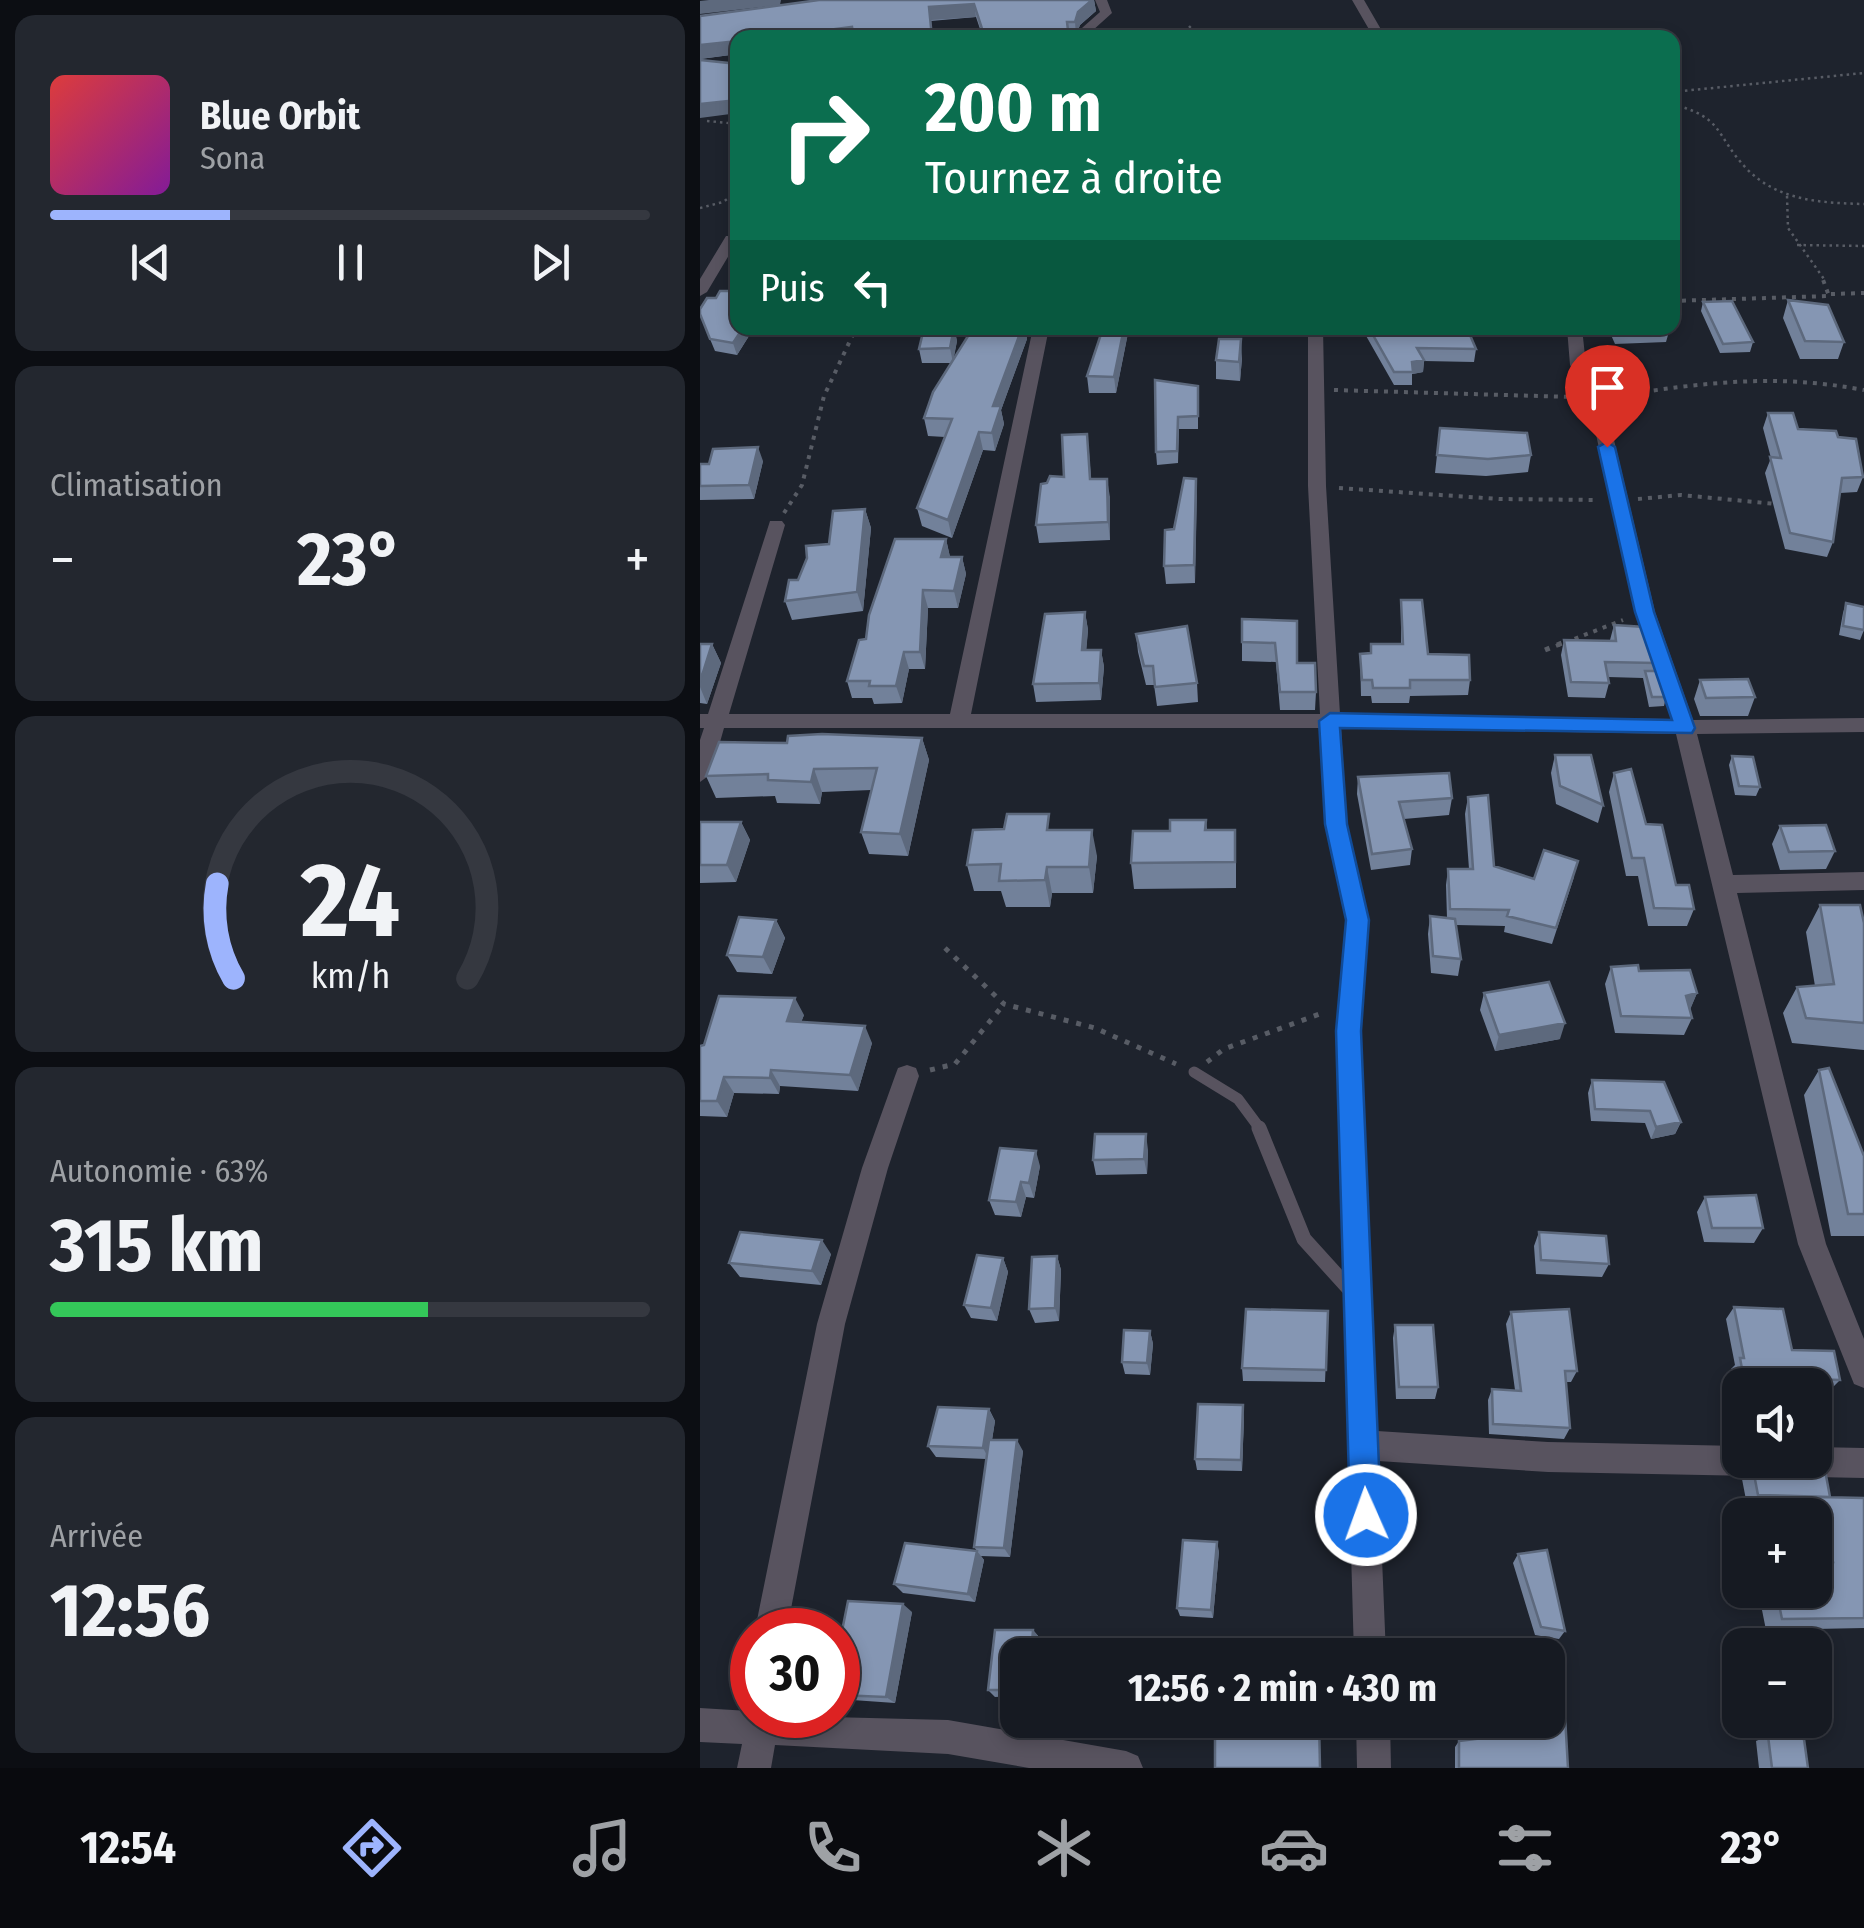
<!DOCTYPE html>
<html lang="fr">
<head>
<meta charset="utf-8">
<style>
  body { margin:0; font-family:"Fira Sans Condensed",sans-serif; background:#23272f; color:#f1f3f6; height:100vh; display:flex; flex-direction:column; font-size:38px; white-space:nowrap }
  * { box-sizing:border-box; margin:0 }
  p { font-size:32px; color:#9ea1a5 }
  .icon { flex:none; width:55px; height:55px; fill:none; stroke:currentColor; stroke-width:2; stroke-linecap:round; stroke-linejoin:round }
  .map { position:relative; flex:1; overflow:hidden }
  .sheet { display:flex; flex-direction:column; gap:15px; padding:15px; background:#0c0e13; width:700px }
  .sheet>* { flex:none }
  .top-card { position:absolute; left:30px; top:30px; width:950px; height:305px; border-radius:20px; box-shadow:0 5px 15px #0003,0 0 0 2px #353840; background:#0b6e4f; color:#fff; overflow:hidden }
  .buttons { position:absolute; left:1022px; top:1368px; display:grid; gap:20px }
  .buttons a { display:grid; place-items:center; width:110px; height:110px; border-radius:20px; background:#161a22; box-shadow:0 5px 15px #0003,0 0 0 2px #353840; font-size:50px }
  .speed { position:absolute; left:30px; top:1608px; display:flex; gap:20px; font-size:50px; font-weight:700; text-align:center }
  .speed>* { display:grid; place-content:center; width:130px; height:130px; border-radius:50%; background:#161a22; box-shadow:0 5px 15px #0003,0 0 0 2px #353840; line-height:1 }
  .speed .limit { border:15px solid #d22; background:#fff; color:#111 }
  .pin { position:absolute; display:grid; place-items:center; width:85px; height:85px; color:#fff; margin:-102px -42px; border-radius:50% 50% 50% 0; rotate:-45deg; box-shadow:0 0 10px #0007 }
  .pin .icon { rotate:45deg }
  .me { position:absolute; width:110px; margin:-55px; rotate:358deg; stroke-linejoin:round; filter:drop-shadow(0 0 8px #0008) }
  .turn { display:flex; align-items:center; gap:35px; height:210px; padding:0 30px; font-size:45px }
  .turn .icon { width:130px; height:130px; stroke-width:2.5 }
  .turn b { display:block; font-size:70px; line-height:85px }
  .then { display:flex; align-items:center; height:95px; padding:0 30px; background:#0003; gap:20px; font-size:38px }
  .big { font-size:75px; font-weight:700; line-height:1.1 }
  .sheet .card { flex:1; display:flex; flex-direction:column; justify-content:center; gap:15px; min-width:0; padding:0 35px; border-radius:20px; background:#23272f }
  .sheet .dial { align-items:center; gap:0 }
  .dial svg { height:260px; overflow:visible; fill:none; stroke:#353840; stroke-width:7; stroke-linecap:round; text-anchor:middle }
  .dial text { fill:#f1f3f6; stroke:none }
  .song { display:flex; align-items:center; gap:30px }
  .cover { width:120px; height:120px; border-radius:15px; background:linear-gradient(135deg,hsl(0 70% 55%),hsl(290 70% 35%)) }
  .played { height:10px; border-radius:5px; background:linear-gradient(90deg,#9db4fd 30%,#353840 30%) }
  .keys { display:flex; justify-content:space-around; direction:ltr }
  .heat { display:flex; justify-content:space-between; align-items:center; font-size:55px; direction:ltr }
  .charge { height:15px; border-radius:8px; background:linear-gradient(90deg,#34c759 63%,#353840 0) }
  .trip { position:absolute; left:300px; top:1638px; width:565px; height:100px; border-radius:20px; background:#161a22; box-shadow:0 5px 15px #0003,0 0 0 2px #353840; font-weight:700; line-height:100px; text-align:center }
  .dock { display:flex; height:160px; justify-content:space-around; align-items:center; background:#090a0e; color:#9ea1a5 }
  .dock .icon { width:70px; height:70px }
  .dock .active { color:#9db4fd }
  .dock b { font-size:45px; color:#f1f3f6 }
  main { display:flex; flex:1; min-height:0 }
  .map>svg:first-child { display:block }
</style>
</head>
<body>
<main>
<section class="sheet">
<div class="card">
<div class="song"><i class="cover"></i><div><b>Blue Orbit</b><p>Sona</p></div></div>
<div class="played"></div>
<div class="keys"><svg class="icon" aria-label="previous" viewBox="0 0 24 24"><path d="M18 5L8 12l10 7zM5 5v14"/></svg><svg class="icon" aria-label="pause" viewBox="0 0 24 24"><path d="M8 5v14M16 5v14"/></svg><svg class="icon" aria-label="next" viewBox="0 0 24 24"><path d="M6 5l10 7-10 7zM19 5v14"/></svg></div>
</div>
<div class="card"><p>Climatisation</p>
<div class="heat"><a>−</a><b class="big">23°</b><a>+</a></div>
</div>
<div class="card dial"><svg viewBox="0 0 100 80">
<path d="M14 69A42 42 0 1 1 86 69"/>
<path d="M14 69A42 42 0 0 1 9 40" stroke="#9db4fd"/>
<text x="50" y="56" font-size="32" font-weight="700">24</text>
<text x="50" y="72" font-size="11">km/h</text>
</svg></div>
<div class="card"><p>Autonomie · 63%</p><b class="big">315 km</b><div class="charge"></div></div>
<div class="card"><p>Arrivée</p><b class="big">12:56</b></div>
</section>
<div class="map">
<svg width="1164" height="1768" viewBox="0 0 1164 1768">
  <rect width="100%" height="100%" fill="#1e232d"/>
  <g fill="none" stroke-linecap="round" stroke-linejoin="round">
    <path stroke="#585c65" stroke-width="2.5" stroke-dasharray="2.5 4" stroke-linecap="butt" d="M489,26L500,38
      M972,92L1164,73
      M972,104C1025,118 1014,134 1046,168C1077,201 1122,203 1164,204
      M7,121L38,124
      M1087,196L1088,228L1124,279
      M0,208L23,202L38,191
      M1097,245L1164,246"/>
    <path stroke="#585c65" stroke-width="4" stroke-dasharray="4 6" stroke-linecap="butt" d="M1131,294L1164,293
      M972,301L1129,296L1122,277
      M634,390L873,397
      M914,396C1005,383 1072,373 1164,390
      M639,488L799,499L897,500
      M938,499L981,495L1076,504
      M84,513L102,485L124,396L156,328
      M856,646L923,620"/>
    <path stroke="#585c65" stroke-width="5" stroke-dasharray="5 8" stroke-linecap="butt" d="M845,650L862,643
      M245,948L304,1004L395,1028L476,1064
      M507,1062L524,1049L625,1012
      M230,1070L255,1064L304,1004"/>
    <path stroke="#58535f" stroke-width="11" d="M494,1072L538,1099L561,1130"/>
    <path stroke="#58535f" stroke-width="15" d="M559,1128L604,1239L652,1292"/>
    <path fill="#58535f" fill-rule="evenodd" d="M395,0H407L412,13L392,31L391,38H379L382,28L400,12Z
      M652,0H664L686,38H674Z
      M26,236H36L38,240L7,292L0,296V279Z
      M333,328H349L271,714H620L608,486V328H623L626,486L640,714L972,719L935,612L888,398L870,365L867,328H882L886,365L904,398L955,612L993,720L1164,718V732L997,734L1033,875L1164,872V890L1037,893L1126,1244L1164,1339V1388L1154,1384L1098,1244L976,734L641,728L647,824L668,919L660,1031L677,1431L848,1442L1040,1446V1460H1115V1447L1164,1448V1478L848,1472L678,1461L686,1655H654L636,1031L646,919L625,824L620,728H24L11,774L0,782V740L4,728H0V714H8L70,521H82L85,525L29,714H250Z
      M207,1065L216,1068L219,1076L188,1168L145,1324L87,1630H55L117,1324L162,1168L195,1076L198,1068Z
      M52,1703V1715L248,1720L426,1751L438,1756L443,1768H329L248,1754L75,1745L71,1768H37L42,1744L0,1742V1708L49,1711Z
      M656,1720H690L691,1768H657Z"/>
  </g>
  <path fill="#72819a" d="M119,0H394L396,11L380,25L376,35H368L369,38H283L276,17L38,38V54L0,59V16Z
    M1088,300L1144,342L1138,359H1100L1083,318Z
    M1003,302L1053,342L1050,352L1020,353L1001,311Z
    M0,315L38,328H54L37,355L15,351Z
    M254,328L257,341L253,360L325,329L327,339L301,410L304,424L295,451L283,450L252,538L222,526L217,508L245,437L228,436L224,418L252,363H222L219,349Z
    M403,328H429L416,393H389L387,376Z
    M665,328H767L776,349L774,362L724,361L723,372L712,374V385H694L665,334Z
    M908,328H970L966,342L915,344Z
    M542,358L540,381L516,379V360Z
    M498,386V429H479L478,463L457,465L456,452Z
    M1068,413L1098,429L1138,437L1163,477L1157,492L1140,493L1133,542L1127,557L1085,549L1065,473L1071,458L1063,428Z
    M740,428L831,455L828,472L786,476L735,473Z
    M389,452L391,479L410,497V540L339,543L336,525L347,483L364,477Z
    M63,461L54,499L0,500V464Z
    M496,479L495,583L466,584L464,566L474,529Z
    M165,509L171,528L163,611L92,620L85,601L98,580L129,544Z
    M246,539L250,557H262L266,574L258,608H228L225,669H209L202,703L174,704L172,698H152L147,681Z
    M701,600L728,654L770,680L768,695L710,696L709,703H672L671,696H661L660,654L670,653L671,644H701Z
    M1146,603L1164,630L1160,640L1139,635L1143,613Z
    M385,612L388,630L386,650H401L404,667L401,700L336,702L333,684Z
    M597,621V663L616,692L615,710H580L576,662L542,661V642Z
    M914,625L956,663L954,671L966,697L964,706L949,707L943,678L908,677L909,683L905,698L868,697L861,655L864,640H910Z
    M436,634L497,683L498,702L457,706L454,685H446L438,652Z
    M0,644H12L21,663L7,704L0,703Z
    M1000,680L1055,697L1048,716H1000L994,699Z
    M222,738L229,760L208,856L169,854L161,832L171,790L122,792L120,804L77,803L75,796L16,798L6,776L87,743Z
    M855,755L903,805L898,823L856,804L851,773Z
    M1032,756L1060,787L1056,796L1035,795L1029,765Z
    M914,773L976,885L994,909L987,926H948L938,876H926L909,792Z
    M658,777L752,798L749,815L704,819L712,849L710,865L671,870L657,794Z
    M768,797L794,866L834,879L874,877L852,944L804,932L805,926L756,925L761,959L758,976L731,973L728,934L730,916L747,918L746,885L748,869H769L765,814Z
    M506,820L507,830L536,856V888L434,889L431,863L470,831Z
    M0,822H41L50,840L36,882L0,883Z
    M1080,826L1135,851L1126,869L1080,870L1072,844Z
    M352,830L397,856L393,893H352L350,907H306L301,891H274L267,865Z
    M1120,905L1164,923V1050L1092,1043L1083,1013L1097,987L1115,986L1106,932Z
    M76,920L85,938L72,974L37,972L27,955Z
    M911,967L939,971L997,993L990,1009L992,1018L984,1035L915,1033L905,984Z
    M784,993L860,1039L795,1051L780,1010Z
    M104,1015L101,1022L172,1043L158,1091L80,1086L79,1094L34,1093L27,1117L0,1116V1046Z
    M1119,1070L1164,1156V1236H1131L1104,1095Z
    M892,1080L981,1122L975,1134L951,1139L945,1123L891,1121L888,1093Z
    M448,1150L447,1174L396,1175L393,1160Z
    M340,1166L334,1198L326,1197L321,1217L295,1215L289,1200Z
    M1005,1197L1063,1228L1054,1243L1004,1242L997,1212Z
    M839,1232L909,1264L902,1277L836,1274L834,1246Z
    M131,1254L121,1285L40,1277L29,1263Z
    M357,1256L361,1270L359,1321L335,1323L329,1309Z
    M303,1258L308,1272L297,1321L271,1318L264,1305Z
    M1034,1307L1092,1350L1140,1380L1129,1391H1115V1385H1040V1412L1031,1369L1035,1365L1026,1319Z
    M628,1311L625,1382L543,1381L542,1368Z
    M811,1312L877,1371L871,1382H866L870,1428L864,1439L789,1434L788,1400L792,1389L815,1390L806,1324Z
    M695,1325L738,1387L735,1399H696L693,1338Z
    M450,1331L453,1344L450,1375L425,1374L422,1362Z
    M289,1409L295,1421L292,1440L323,1451L310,1557L281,1556L284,1560L275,1602L203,1593L194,1584L277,1551L274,1547L286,1459L236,1457L228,1446Z
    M544,1417L542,1471L497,1470L495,1459Z
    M1053,1469L1130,1497L1164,1498V1628L1066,1630L1058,1590H1115V1515H1104L1103,1511L1108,1507L1047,1505L1042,1479Z
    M519,1551L513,1618L480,1616L477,1608Z
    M818,1554L865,1631L859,1639L835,1635L813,1563Z
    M212,1612L195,1703L138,1699V1651Z
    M333,1630L339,1637L318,1655V1696L295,1697L288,1690Z
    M853,1642L859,1673L852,1680H848V1655H785L790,1647Z
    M825,1720H848L868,1768H755V1747L759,1741L826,1733Z
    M1068,1736L1108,1768H1059L1056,1741Z"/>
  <path fill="#5d697d" d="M9,0H81L80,5L0,14V1Z
    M392,0H394L396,11L380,25L376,35L375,22L378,12Z
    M274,4L276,17L231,20L232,38L229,7Z
    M152,27L155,38H66Z
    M38,41V54L0,59V45Z
    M38,100V113L0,118V104Z
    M43,328H54L37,355L33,343Z
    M254,328L257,341L253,363L250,348Z
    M321,328H326L327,339L301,410L304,424L295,451L292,433L293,406Z
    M424,328H429L416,393L414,377Z
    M541,339L542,358L540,381L539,362Z
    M724,360L723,372L713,374L712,362Z
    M279,432L283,450L252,538L248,520Z
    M58,447L63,461L54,499L49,485Z
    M407,479L410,497V540L408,522Z
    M496,479L497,496L495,583L494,565Z
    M165,509L171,528L163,611L157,592Z
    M246,539L250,557H241Z
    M262,557L266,574L258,608L254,591Z
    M223,590L228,608L225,669L220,652Z
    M385,612L388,630L385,667L382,650Z
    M12,644L21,663L7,704L0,687V682Z
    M401,650L404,667L401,700L399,683Z
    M204,652L209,669L202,703L196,686Z
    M222,738L229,760L208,856L200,834Z
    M114,769L122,792L120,804L111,782Z
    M41,822L50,840L36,882L27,865Z
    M392,830L397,856L393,893L389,867Z
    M347,867L352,893L350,907L345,880Z
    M76,920L85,938L72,974L63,957Z
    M997,993L990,1010L986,996Z
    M95,998L104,1015L95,1038L87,1021Z
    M865,1023L860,1039L795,1051L799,1035Z
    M165,1026L172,1043L158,1091L150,1075Z
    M71,1070L80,1086L79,1094L70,1078Z
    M24,1077L34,1093L27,1117L17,1101Z
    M981,1122L975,1134L951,1139L956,1127Z
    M446,1134L448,1150L447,1174L444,1159Z
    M336,1151L340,1166L334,1198L329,1183Z
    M321,1182L326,1197L321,1217L316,1202Z
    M122,1240L131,1254L121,1285L112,1271Z
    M357,1256L361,1270L359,1321L355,1308Z
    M303,1258L308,1272L297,1321L291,1308Z
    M450,1331L453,1344L450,1375L447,1363Z
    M543,1405L544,1417L542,1471L541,1460Z
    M289,1409L295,1421L289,1459L283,1448Z
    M317,1440L323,1451L310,1557L304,1548Z
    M517,1542L519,1551L513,1618L511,1610Z
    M277,1551L284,1560L275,1602L268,1594Z
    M203,1604L212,1612L195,1703L186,1697Z
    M333,1630L339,1637L337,1655H331Z"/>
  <path fill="#8596b3" stroke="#5d697d" stroke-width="2.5" d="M119,0H392L378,12L375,22H367L369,38H285L274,4L229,7L232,38H154L152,27L66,38H38V41L0,45V16Z
    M0,60L38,64V100L0,104Z
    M20,291H38V328H43L33,343L10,339L0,314V309L7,298H16Z
    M1088,300L1128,305L1144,342L1105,341Z
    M1032,301L1053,342L1023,344L1003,302Z
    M224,328H254L250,348L219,349Z
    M273,328H322L293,406H301L292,433L279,432L248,520L217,508L252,419L224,418L233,392Z
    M403,328H424L414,377L387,376Z
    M669,328H767L776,349L717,348L724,360L712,362L713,372H694Z
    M519,339H541L539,362L516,360Z
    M455,380L498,386V416L478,417L477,451L456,452Z
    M1068,413H1093L1098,429L1136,431L1138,437L1156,439L1163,477L1142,478L1133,542L1090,533L1070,457L1081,458Z
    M740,428L827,433L831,455L788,459L737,455Z
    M387,434L390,479H407L408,522L336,525L341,484L347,483L350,476L364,477L362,435Z
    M58,447L49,485L0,486V464H9L13,449Z
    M484,478L496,479L494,565L464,566L465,530L474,529Z
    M165,509L157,592L85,601L89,580H98L107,558L106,546L129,544L133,511Z
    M195,539H246L241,557H262L254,591L223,590L220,652H204L196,686H169L170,681H147L159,640L166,639L169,615Z
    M701,600H722L728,654L769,655L770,680H710V688H673L672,680H662L660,654L671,653V644H703Z
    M1146,603L1164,607V630L1143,626Z
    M385,612L382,650H401L399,683L333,684L345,614Z
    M542,619L597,621V663H615L616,692H580L575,643L542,642Z
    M914,625L945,627L956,663L905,662L909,683L871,682L864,640L916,641Z
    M487,626L497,683L455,687L453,666H444L436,634Z
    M0,644H12L0,682Z
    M945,671H957L966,697H952Z
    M1048,679L1055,697L1006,698L1000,680Z
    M122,734L222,738L200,834L161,832L177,768L114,769L111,782L68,780V774L6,776L19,742L87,743L88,736Z
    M855,755H891L903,805L860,786Z
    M1032,756L1053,757L1060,787L1039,786Z
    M931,769L946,824L962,825L976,885H989L994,909L954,908L944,858H932L914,773Z
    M749,773L752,798L699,802L712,849L672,854L658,777Z
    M788,795L794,866L834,879L844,850L878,861L856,928L807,916L809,910L750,909L748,869H773L768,797Z
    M307,814H349L347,830H392L389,867H347L345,880L299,881L301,864L267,865L273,830L304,829Z
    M470,820H506L505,830H535V862L431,863L433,831H470Z
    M0,822H41L27,865H0Z
    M1126,825L1135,851L1089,852L1080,826Z
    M1120,905H1160L1164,923V1023L1106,1018L1097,987L1134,984Z
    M730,916L755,919L761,959L733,956Z
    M39,917L76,920L63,957L27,955Z
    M938,965L939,971L990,970L997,993L986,996L992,1018L921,1016L911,967Z
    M849,982L865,1023L799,1035L784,993Z
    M19,996L95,998L87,1021L165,1026L150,1075L71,1070L70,1078L24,1077L17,1101H0V1046L4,1045Z
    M1129,1068L1164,1156V1214H1148L1119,1070Z
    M892,1080L964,1082L981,1122L956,1127L950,1111L895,1109Z
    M395,1134H446L444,1159L393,1160Z
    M300,1148L336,1151L329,1183L321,1182L316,1202L289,1200Z
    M1056,1195L1063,1228H1012L1005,1197Z
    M40,1232L122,1240L112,1271L29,1263Z
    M839,1232L906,1236L909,1264L841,1260Z
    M277,1255L303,1258L291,1308L264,1305Z
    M357,1256L355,1308L329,1309L332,1257Z
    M1034,1307L1083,1309L1092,1350L1134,1351L1140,1380L1076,1378L1078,1385H1045L1040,1358H1044Z
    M546,1309L628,1311L626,1370L542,1368Z
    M869,1309L877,1371H865L870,1428L793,1424L792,1389L821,1391L811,1312Z
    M695,1325H733L738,1387H699Z
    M424,1330L450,1331L447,1363L422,1362Z
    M498,1404L543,1405L541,1460L495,1459Z
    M238,1407L289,1409L283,1448L228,1446Z
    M289,1440H317L304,1548L274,1547Z
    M1053,1469L1125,1470L1130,1497L1058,1495Z
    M1119,1497L1164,1498V1618L1082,1619L1076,1590H1115V1562H1133Z
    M483,1540L517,1542L511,1610L477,1608Z
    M205,1543L277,1551L268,1594L194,1584Z
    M847,1550L865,1631L841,1627L818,1554Z
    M148,1601L203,1604L186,1697L138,1695V1651Z
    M295,1630H333L331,1655H318V1690H288Z
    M853,1642L859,1673L848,1674V1655H791L790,1647Z
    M499,1650L549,1655H498Z
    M848,1715L865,1716L868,1768H759V1741L832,1732L831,1720H848Z
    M515,1720H619L620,1768H515Z
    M1068,1736L1104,1739L1108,1768H1072Z"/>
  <path fill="#1a73e8" stroke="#114b97" stroke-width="2.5" d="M907,442L915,447L954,612L995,728L992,733L640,728L647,824L669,920L661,1031L681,1515L676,1526L666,1531L655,1526L650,1515L636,1031L646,920L625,824L619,721L630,713L972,720L935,612L898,447Z"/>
</svg>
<div class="buttons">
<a><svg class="icon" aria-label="sound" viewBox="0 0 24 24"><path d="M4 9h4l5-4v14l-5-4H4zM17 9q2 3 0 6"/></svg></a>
<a>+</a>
<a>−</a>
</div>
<div class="speed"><div class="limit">30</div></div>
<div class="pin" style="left:907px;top:447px;background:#d93025"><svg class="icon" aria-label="arrive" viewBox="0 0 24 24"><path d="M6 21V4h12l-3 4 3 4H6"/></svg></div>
<svg class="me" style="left:666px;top:1515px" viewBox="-20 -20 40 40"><circle r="17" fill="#1a73e8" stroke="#fff" stroke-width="3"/><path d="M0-11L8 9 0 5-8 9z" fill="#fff"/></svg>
<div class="trip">12:56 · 2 min · 430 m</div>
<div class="top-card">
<div class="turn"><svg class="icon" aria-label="right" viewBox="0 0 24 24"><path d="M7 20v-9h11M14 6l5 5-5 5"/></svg><div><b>200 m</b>Tournez à droite</div></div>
<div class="then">Puis<svg class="icon" aria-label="left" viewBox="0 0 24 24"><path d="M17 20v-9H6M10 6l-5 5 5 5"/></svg></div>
</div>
</div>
</main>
<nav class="dock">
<b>12:54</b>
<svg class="icon active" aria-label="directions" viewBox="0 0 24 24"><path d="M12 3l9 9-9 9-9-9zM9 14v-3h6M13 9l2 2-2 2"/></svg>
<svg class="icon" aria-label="music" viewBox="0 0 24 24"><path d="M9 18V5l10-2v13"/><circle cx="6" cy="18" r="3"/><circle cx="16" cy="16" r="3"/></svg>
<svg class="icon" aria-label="phone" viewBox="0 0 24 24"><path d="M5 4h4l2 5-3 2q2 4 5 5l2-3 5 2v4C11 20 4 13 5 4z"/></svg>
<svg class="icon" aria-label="climate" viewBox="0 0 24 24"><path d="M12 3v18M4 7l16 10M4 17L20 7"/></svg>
<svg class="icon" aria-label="car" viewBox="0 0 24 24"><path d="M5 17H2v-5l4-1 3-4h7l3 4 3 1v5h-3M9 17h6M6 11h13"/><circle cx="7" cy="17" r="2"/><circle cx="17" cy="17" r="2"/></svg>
<svg class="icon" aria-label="filters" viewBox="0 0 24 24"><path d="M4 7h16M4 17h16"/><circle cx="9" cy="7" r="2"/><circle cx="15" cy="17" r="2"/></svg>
<b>23°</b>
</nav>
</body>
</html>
